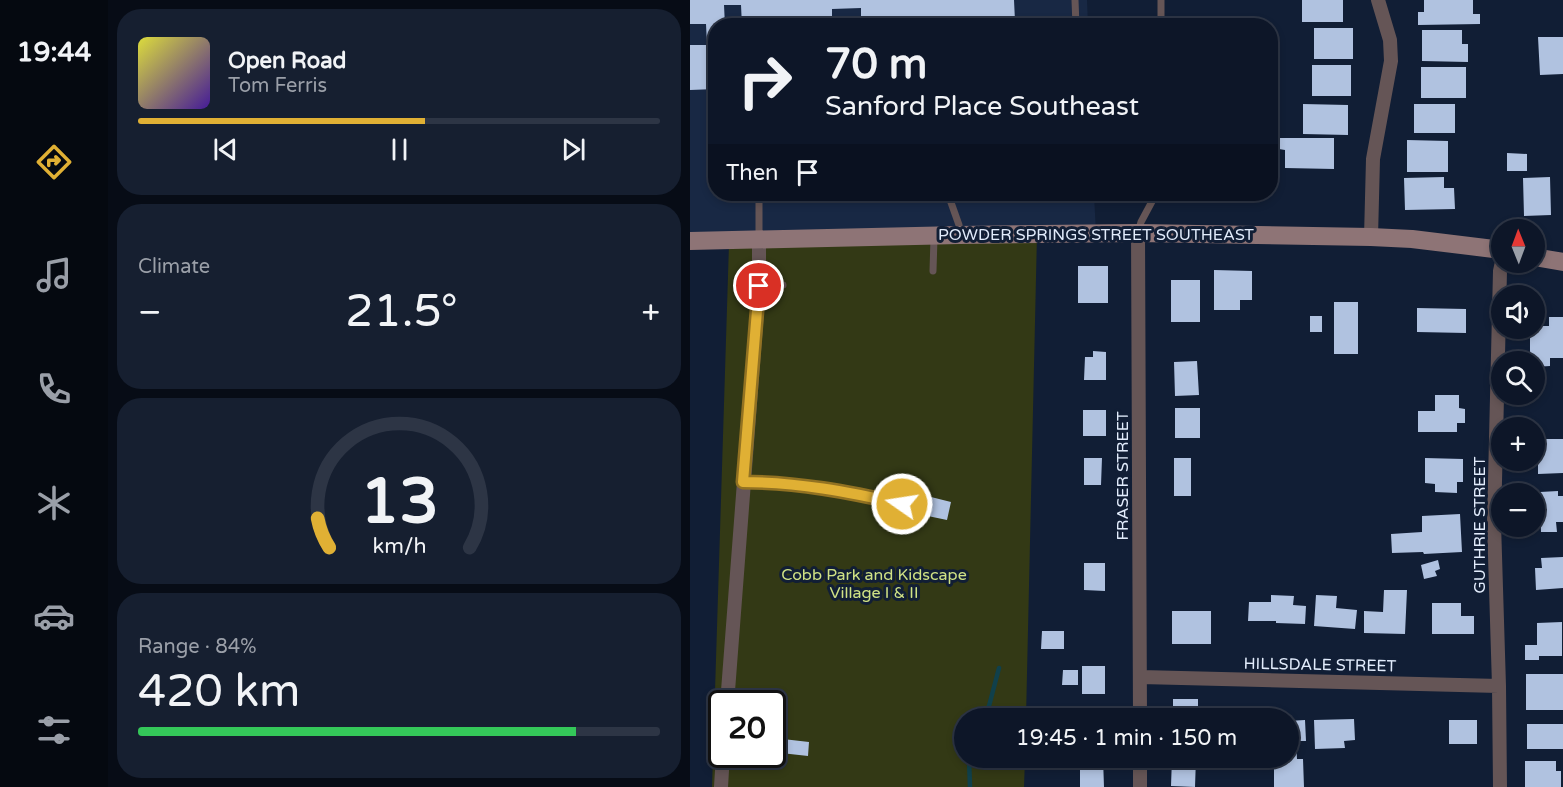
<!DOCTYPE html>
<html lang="en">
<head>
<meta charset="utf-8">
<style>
  body { margin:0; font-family:"Varela Round",sans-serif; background:#161f30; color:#f1f3f6; height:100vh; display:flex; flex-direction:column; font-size:22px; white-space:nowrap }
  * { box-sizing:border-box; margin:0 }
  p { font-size:20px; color:#9a9fa8 }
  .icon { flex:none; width:33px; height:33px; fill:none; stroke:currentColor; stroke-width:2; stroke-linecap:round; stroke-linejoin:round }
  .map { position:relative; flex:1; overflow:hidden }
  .sheet { display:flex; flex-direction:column; gap:9px; padding:9px; background:#070c16; width:582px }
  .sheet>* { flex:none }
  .top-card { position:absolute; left:18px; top:18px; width:570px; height:183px; border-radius:24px; box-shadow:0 3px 9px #0003,0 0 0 2px #2d3545; background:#0d1628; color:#f1f3f6; overflow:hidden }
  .needle { width:39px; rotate:359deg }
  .controls { position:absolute; left:801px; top:219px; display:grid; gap:12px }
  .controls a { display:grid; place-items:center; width:54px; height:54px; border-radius:50%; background:#0d1628; box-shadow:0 3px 9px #0003,0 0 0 2px #2d3545; font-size:30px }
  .speed { position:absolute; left:18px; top:690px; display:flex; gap:12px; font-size:30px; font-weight:700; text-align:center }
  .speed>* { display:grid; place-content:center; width:78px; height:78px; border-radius:50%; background:#0d1628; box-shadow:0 3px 9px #0003,0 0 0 2px #2d3545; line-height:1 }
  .speed .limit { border:3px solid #111; border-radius:9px; background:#fff; color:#111 }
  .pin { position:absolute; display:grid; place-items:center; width:51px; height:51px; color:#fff; margin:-26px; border:3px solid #fff; border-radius:50%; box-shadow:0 2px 6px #0007 }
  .me { position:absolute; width:66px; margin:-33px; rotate:283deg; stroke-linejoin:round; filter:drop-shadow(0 0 4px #0008) }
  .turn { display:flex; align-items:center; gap:21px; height:126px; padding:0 18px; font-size:27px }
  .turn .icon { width:78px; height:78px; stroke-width:2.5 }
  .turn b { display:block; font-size:42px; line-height:51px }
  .then { display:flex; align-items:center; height:57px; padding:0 18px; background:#0003; gap:12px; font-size:22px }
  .big { font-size:45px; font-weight:600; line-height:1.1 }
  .sheet .tile { flex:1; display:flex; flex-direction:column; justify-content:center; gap:9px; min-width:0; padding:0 21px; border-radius:24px; background:#161f30 }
  .sheet .dial { align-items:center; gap:0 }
  .dial svg { height:156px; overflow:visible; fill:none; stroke:#2d3545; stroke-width:7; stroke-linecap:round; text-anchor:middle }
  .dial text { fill:#f1f3f6; stroke:none }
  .song { display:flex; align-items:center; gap:18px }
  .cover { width:72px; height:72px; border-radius:9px; background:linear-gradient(135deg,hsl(60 70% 55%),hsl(260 70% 35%)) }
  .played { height:6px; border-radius:3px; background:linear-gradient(90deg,#e0b034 55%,#2d3545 55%) }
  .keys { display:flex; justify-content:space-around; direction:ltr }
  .heat { display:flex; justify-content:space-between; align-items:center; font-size:33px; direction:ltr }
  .charge { height:9px; border-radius:4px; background:linear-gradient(90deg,#34c759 84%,#2d3545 0) }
  .trip { position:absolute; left:264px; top:708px; width:345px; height:60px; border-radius:30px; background:#0d1628; box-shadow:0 3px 9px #0003,0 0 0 2px #2d3545; font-weight:600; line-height:60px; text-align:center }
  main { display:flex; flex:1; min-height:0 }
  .tab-bar { display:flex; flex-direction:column; width:108px; justify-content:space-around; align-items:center; background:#050910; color:#9a9fa8 }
  .tab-bar .icon { width:42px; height:42px }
  .tab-bar .active { color:#e0b034 }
  .tab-bar b { font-size:27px; color:#f1f3f6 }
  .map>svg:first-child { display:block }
</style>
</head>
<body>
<main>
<nav class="tab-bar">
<b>19:44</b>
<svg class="icon active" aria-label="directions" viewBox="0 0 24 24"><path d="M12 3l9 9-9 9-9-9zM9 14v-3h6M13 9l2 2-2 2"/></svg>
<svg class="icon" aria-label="music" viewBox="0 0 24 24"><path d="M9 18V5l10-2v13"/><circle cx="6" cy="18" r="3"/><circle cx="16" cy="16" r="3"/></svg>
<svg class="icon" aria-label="phone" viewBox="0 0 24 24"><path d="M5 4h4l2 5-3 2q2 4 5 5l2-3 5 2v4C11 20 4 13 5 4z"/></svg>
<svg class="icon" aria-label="climate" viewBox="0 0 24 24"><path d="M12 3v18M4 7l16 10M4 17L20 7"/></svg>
<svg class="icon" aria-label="car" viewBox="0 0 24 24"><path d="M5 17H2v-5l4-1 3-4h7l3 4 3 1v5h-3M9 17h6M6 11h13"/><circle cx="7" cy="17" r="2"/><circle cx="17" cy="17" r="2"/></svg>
<svg class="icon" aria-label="filters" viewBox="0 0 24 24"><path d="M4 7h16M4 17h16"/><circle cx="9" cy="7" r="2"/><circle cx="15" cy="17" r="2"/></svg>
</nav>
<section class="sheet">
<div class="tile">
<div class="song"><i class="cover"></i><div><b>Open Road</b><p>Tom Ferris</p></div></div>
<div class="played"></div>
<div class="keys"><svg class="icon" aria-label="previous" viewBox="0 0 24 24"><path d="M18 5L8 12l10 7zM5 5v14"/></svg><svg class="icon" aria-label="pause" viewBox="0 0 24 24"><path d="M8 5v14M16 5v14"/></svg><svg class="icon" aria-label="next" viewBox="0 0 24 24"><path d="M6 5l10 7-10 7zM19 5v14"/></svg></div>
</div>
<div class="tile"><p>Climate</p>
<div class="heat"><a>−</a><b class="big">21.5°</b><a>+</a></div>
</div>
<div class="tile dial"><svg viewBox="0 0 100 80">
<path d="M14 69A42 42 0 1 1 86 69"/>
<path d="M14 69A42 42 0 0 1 8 54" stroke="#e0b034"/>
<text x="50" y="56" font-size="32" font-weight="700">13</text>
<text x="50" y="72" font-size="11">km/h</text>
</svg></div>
<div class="tile"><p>Range · 84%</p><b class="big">420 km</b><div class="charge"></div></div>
</section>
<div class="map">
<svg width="873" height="787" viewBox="0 0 873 787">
  <rect width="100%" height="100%" fill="#111e35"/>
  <path fill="#182844" d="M0,0H397L398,25L26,26V194H404L406,233L0,243Z"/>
  <path fill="#333915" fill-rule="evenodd" d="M347,234L336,718H274V758H335L334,787H22L39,244ZM32,704H82V754H32Z"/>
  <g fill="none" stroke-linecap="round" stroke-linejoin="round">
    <path stroke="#10404b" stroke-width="4.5" d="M292,718L299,706L309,668
      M279,758L280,787"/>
  </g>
  <path fill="#b0c2e0" d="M0,0H324L325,21L271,22V26H171V8L142,9V26H52L51,5H34L35,26H26V89L0,90V45H17L16,24H0Z
    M612,0H653V22H612Z
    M734,0H783V14H790V24L728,25V12H734Z
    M624,28H663V59H624Z
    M732,30H772V44H778V62L732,61Z
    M848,37H873V74L850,75Z
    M622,65H661V96H622Z
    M731,67H776V98H731Z
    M613,104L658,105V135L613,134Z
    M724,104H765V133H724Z
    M589,138H644V169L595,168V150L589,149Z
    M717,140L758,141V172H717Z
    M817,153L837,154V171H817Z
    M754,177V188H764L765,209L715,210L714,178Z
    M860,177L861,215L834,216L833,178Z
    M388,266H418V303H388Z
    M524,270L562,271V300H550V310H524Z
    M481,280H510V322H481Z
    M644,302H668V354H644Z
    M727,308L776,309V333L727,332Z
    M620,316H632V332H620Z
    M859,317H873V358H860V366L844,367V362H840V328H844V326H859Z
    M403,351L416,352V380H394L395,357H403Z
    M507,361L509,395L485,396L484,362Z
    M745,395H769V408L775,409V423H767V432H728V411H745Z
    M485,408H510V438H485Z
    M393,410H416V436H393Z
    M848,439H873V473L848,474Z
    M394,458H412L411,485H394Z
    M484,458H501V496H484Z
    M735,458L773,459V482H767V493L745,492V484L735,483Z
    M868,491V496H873V522H866L867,532H851L850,492Z
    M237,496L261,502L257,520L233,515Z
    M770,514L772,552L734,554L733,552L702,553L701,534L732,532V516Z
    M873,557V588L846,590L845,568H852L851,558Z
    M748,560L750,569L745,571L747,576L734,579L731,565Z
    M394,563H415V591L394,590Z
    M694,590H717L715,634L674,633V611L693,612Z
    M581,595L604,596L603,605L616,606L615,624L586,623V621H558L559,602H581Z
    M626,595L647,596L646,608L667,610L665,629L624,626Z
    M742,603H771V616H784V634H742Z
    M482,611H521V644H482Z
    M872,622V656H849V660H835V645H847V623Z
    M352,631H374V649H351Z
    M392,666H415V694H392Z
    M373,670H388V685H372Z
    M836,674H873V710H836Z
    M483,699H508V718H483Z
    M389,708H412L413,718H389Z
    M664,719L665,740L654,741L655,748L625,749L624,720Z
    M615,720L616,741H606L607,759H613L614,787H584V758H598V721Z
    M759,720H787V744H759Z
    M837,724H873V749H837Z
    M93,739L119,742L118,756L91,753Z
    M390,758H413L414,787H390Z
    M482,758H506L505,787L481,786Z
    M835,761H866V771H871V787H835Z"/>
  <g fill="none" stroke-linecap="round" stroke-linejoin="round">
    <path stroke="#655556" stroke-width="7" d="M385,0L386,26
      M471,26V0
      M258,194L269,225V234
      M448,233L451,222L466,194
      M69,237V194
      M243,271L244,238
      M69,286L93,285
      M53,482C107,482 159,492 212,504"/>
    <path stroke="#655556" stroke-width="14" d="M448,233L450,718
      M681,237L683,159L701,61L700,40L688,0
      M451,677L809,686
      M37,704L69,286V240
      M31,787L33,754
      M450,787V758
      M810,787L809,686L804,523L810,271L812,262"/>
    <path stroke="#8e7476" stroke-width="18" d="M0,241L269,235L448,233L681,237L722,239L812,250
      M844,257L873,262"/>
  </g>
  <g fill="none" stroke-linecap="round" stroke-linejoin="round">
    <g stroke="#927222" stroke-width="15">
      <path id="route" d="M69,286L53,482C107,482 159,492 212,504"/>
    </g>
    <use href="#route" stroke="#e0b034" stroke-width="10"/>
  </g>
  <g text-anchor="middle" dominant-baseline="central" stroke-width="6" stroke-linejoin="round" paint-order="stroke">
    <g font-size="16" fill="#e2ecfc" stroke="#111e35">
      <text x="406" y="235">POWDER SPRINGS STREET SOUTHEAST</text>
      <text transform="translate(433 476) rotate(-90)">FRASER STREET</text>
      <text transform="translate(790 525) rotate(-90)">GUTHRIE STREET</text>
      <text transform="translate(630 665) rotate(1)">HILLSDALE STREET</text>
    </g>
    <g font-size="16" fill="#d0e285" stroke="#111e35">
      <text x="184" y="575">Cobb Park and Kidscape<tspan x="184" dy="18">Village I &amp; II</tspan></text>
    </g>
  </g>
</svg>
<div class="controls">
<a><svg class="needle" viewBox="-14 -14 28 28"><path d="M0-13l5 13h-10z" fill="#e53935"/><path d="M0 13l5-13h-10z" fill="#9a9fa8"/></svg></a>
<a><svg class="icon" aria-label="sound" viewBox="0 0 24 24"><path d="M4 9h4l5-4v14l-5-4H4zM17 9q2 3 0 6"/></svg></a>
<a><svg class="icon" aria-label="search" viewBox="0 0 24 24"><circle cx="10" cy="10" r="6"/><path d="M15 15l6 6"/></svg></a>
<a>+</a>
<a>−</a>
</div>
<div class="speed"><div class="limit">20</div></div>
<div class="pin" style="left:69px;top:286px;background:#d93025"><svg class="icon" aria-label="arrive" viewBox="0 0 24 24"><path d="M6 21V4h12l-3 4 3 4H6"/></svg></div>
<svg class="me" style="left:212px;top:504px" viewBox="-20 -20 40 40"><circle r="17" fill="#e0b034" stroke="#fff" stroke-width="3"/><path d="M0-11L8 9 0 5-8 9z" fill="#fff"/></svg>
<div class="trip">19:45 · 1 min · 150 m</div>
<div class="top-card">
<div class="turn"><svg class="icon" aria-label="right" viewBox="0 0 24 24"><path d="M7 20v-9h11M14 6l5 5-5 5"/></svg><div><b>70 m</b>Sanford Place Southeast</div></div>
<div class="then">Then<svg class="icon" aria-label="arrive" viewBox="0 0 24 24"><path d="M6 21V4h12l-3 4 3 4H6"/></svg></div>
</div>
</div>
</main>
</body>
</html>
